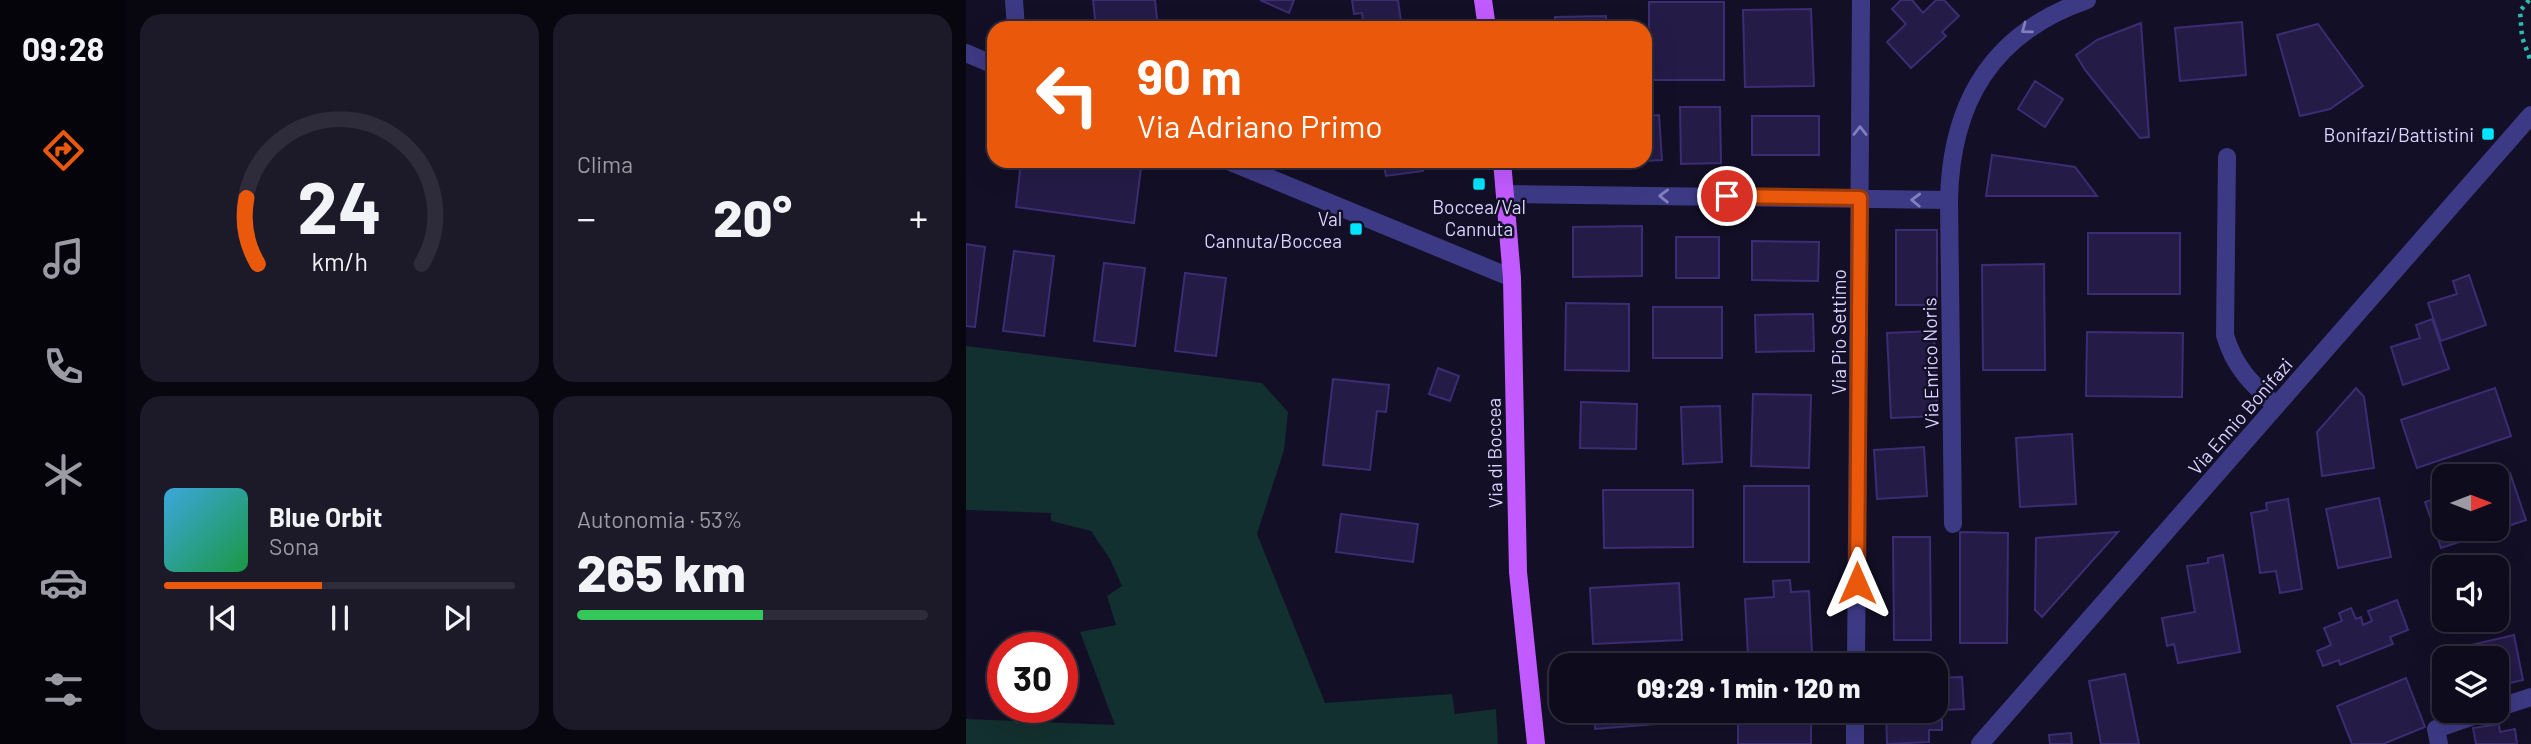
<!DOCTYPE html>
<html lang="it">
<head>
<meta charset="utf-8">
<style>
  body { margin:0; font-family:Barlow,sans-serif; background:#1c1929; color:#f1f3f6; height:100vh; display:flex; flex-direction:column; font-size:26px; white-space:nowrap }
  * { box-sizing:border-box; margin:0 }
  p { font-size:23px; color:#9b9ba3 }
  .icon { flex:none; width:38px; height:38px; fill:none; stroke:currentColor; stroke-width:2; stroke-linecap:round; stroke-linejoin:round }
  .map { position:relative; flex:1; overflow:hidden }
  .details { display:flex; flex-direction:column; gap:14px; padding:14px; background:#08060f; width:840px }
  .details>* { flex:none }
  .top-card { position:absolute; left:21px; top:21px; width:665px; height:147px; border-radius:21px; box-shadow:0 7px 28px #0002,0 0 0 2px #2e2b3b; background:#ea580c; color:#fff; overflow:hidden }
  .needle { width:46px; rotate:90deg }
  .tools { position:absolute; left:1466px; top:464px; display:grid; gap:14px }
  .tools a { display:grid; place-items:center; width:77px; height:77px; border-radius:14px; background:#0e0b1c; box-shadow:0 7px 28px #0002,0 0 0 2px #2e2b3b; font-size:35px }
  .speed { position:absolute; left:21px; top:632px; display:flex; gap:14px; font-size:35px; font-weight:700; text-align:center }
  .speed>* { display:grid; place-content:center; width:91px; height:91px; border-radius:50%; background:#0e0b1c; box-shadow:0 7px 28px #0002,0 0 0 2px #2e2b3b; line-height:1 }
  .speed .limit { border:10px solid #d22; background:#fff; color:#111 }
  .pin { position:absolute; display:grid; place-items:center; width:60px; height:60px; color:#fff; margin:-30px; border:4px solid #fff; border-radius:50%; box-shadow:0 2px 7px #0007 }
  .me { position:absolute; width:77px; margin:-38px; rotate:0deg; stroke-linejoin:round; filter:drop-shadow(0 0 5px #0008) }
  .turn { display:flex; align-items:center; gap:24px; height:147px; padding:0 35px; font-size:32px }
  .turn .icon { width:91px; height:91px; stroke-width:2.5 }
  .turn b { display:block; font-size:49px; line-height:60px }
  .big { font-size:52px; font-weight:800; line-height:1.1 }
  .details .widget { flex:1; display:flex; flex-direction:column; justify-content:center; gap:10px; min-width:0; padding:0 24px; border-radius:21px; background:#1c1929 }
  .details .dial { align-items:center; gap:0 }
  .dial svg { height:182px; overflow:visible; fill:none; stroke:#2e2b3b; stroke-width:7; stroke-linecap:round; text-anchor:middle }
  .dial text { fill:#f1f3f6; stroke:none }
  .song { display:flex; align-items:center; gap:21px }
  .cover { width:84px; height:84px; border-radius:10px; background:linear-gradient(135deg,hsl(200 70% 55%),hsl(140 70% 35%)) }
  .played { height:7px; border-radius:4px; background:linear-gradient(90deg,#ea580c 45%,#2e2b3b 45%) }
  .keys { display:flex; justify-content:space-around; direction:ltr }
  .heat { display:flex; justify-content:space-between; align-items:center; font-size:38px; direction:ltr }
  .charge { height:10px; border-radius:5px; background:linear-gradient(90deg,#34c759 53%,#2e2b3b 0) }
  .details .tiles { flex:1; display:grid; gap:14px; grid-template-columns:repeat(2,1fr) }
  .trip { position:absolute; left:583px; top:653px; width:399px; height:70px; border-radius:21px; background:#0e0b1c; box-shadow:0 7px 28px #0002,0 0 0 2px #2e2b3b; font-weight:800; line-height:70px; text-align:center }
  main { display:flex; flex:1; min-height:0 }
  .menu { display:flex; flex-direction:column; width:126px; justify-content:space-around; align-items:center; background:#06040b; color:#9b9ba3 }
  .menu .icon { width:49px; height:49px }
  .menu .selected { color:#ea580c }
  .menu b { font-size:32px; color:#f1f3f6 }
  .map>svg:first-child { display:block }
</style>
</head>
<body>
<main>
<nav class="menu">
<b>09:28</b>
<svg class="icon selected" aria-label="directions" viewBox="0 0 24 24"><path d="M12 3l9 9-9 9-9-9zM9 14v-3h6M13 9l2 2-2 2"/></svg>
<svg class="icon" aria-label="music" viewBox="0 0 24 24"><path d="M9 18V5l10-2v13"/><circle cx="6" cy="18" r="3"/><circle cx="16" cy="16" r="3"/></svg>
<svg class="icon" aria-label="phone" viewBox="0 0 24 24"><path d="M5 4h4l2 5-3 2q2 4 5 5l2-3 5 2v4C11 20 4 13 5 4z"/></svg>
<svg class="icon" aria-label="climate" viewBox="0 0 24 24"><path d="M12 3v18M4 7l16 10M4 17L20 7"/></svg>
<svg class="icon" aria-label="car" viewBox="0 0 24 24"><path d="M5 17H2v-5l4-1 3-4h7l3 4 3 1v5h-3M9 17h6M6 11h13"/><circle cx="7" cy="17" r="2"/><circle cx="17" cy="17" r="2"/></svg>
<svg class="icon" aria-label="filters" viewBox="0 0 24 24"><path d="M4 7h16M4 17h16"/><circle cx="9" cy="7" r="2"/><circle cx="15" cy="17" r="2"/></svg>
</nav>
<section class="details">
<div class="tiles">
<div class="widget dial"><svg viewBox="0 0 100 80">
<path d="M14 69A42 42 0 1 1 86 69"/>
<path d="M14 69A42 42 0 0 1 9 40" stroke="#ea580c"/>
<text x="50" y="56" font-size="32" font-weight="700">24</text>
<text x="50" y="72" font-size="11">km/h</text>
</svg></div>
<div class="widget"><p>Clima</p>
<div class="heat"><a>−</a><b class="big">20°</b><a>+</a></div>
</div>
<div class="widget">
<div class="song"><i class="cover"></i><div><b>Blue Orbit</b><p>Sona</p></div></div>
<div class="played"></div>
<div class="keys"><svg class="icon" aria-label="previous" viewBox="0 0 24 24"><path d="M18 5L8 12l10 7zM5 5v14"/></svg><svg class="icon" aria-label="pause" viewBox="0 0 24 24"><path d="M8 5v14M16 5v14"/></svg><svg class="icon" aria-label="next" viewBox="0 0 24 24"><path d="M6 5l10 7-10 7zM19 5v14"/></svg></div>
</div>
<div class="widget"><p>Autonomia · 53%</p><b class="big">265 km</b><div class="charge"></div></div>
</div>
</section>
<div class="map">
<svg width="1565" height="744" viewBox="0 0 1565 744">
  <rect width="100%" height="100%" fill="#130f26"/>
  <path fill="#12302f" d="M0,346L296,383L322,412L318,450L291,534L359,703L486,694L489,714L530,709L532,744H0V719L149,725L114,632L150,625L141,596L156,586L144,559L125,531L85,521V513L0,510Z"/>
  <path fill="#241b47" stroke="#3b2d73" stroke-width="2" d="M127,0H189L192,28H152L151,25L130,28Z
    M294,0H328L323,13Z
    M386,0H432L436,28H398L396,13L388,14Z
    M935,0H946L957,13L970,0H978L993,16L976,32L980,36L945,68L921,42L940,24L926,9Z
    M683,2H758V80H683Z
    M845,9L848,86L779,87L777,10Z
    M640,16V28H589V17Z
    M1276,22L1280,75L1214,81L1209,28Z
    M1175,23L1183,137L1174,138L1119,70L1110,55L1131,40Z
    M1352,24L1397,86L1364,109L1334,116L1311,35Z
    M1069,81L1097,99L1079,127L1052,109Z
    M714,107H754L755,163L715,164Z
    M693,115L696,160L679,161V116Z
    M786,116H853V155H786Z
    M1026,155L1109,167L1131,196H1020Z
    M55,161H119L175,168L168,223L50,207Z
    M417,161H455L457,171L420,176Z
    M676,226V276L607,277V227Z
    M930,230H971V305H930Z
    M1122,233H1214V294H1122Z
    M710,237H753V278H710Z
    M786,241L853,242L852,281L786,280Z
    M0,244L19,247L9,327L0,326Z
    M48,251L88,256L78,336L37,331Z
    M138,263L179,268L169,346L128,341Z
    M1078,264L1079,370H1017L1016,265Z
    M219,273L260,278L250,356L209,351Z
    M1503,275L1520,325L1475,341L1462,303L1491,294L1487,281Z
    M600,303L663,304V371L599,370Z
    M687,307H756V358H687Z
    M847,314L848,351L790,352L789,315Z
    M1466,319L1483,369L1437,385L1425,347L1454,338L1450,325Z
    M968,331L971,416L925,418L921,333Z
    M1121,332L1217,333L1216,397L1120,396Z
    M472,368L493,376L484,401L463,394Z
    M367,379L423,385L420,412L411,411L404,470L357,465Z
    M1390,388L1398,397L1408,468L1356,476L1351,432Z
    M1529,388L1545,436L1451,468L1435,420Z
    M787,394L845,395L843,468L785,466Z
    M615,402L671,404L670,449L614,448Z
    M754,406L756,462L717,464L715,407Z
    M1106,434L1110,504L1054,507L1050,438Z
    M958,447L961,496L911,499L908,450Z
    M1544,473L1560,520L1475,548L1459,502L1479,495V528H1531V478Z
    M778,486H843V562H778Z
    M637,490H727V547L638,548Z
    M1413,498L1425,557L1372,568L1360,509Z
    M1322,499L1336,589L1314,593L1310,571L1294,573L1285,513L1301,510L1300,503Z
    M375,514L452,524L447,562L370,552Z
    M994,532L1042,533L1041,643H994Z
    M1152,532L1076,617L1069,610L1070,538Z
    M927,537H964L965,640H928Z
    M1257,555L1274,652L1212,663L1208,644L1201,646L1196,618L1229,612L1221,566L1242,563V558Z
    M824,580L825,592L843,591L846,653L782,656L779,599L808,597L807,581Z
    M713,583L716,640L627,644L624,588Z
    M1431,600L1442,630L1424,637L1427,644L1374,665L1373,660L1357,666L1351,651L1365,645L1358,628L1376,621L1373,613L1385,608L1390,619L1395,617L1397,625L1406,621L1402,611Z
    M1548,635L1557,680L1531,686V658H1479V687L1471,653Z
    M1159,674L1173,744H1135L1123,681Z
    M996,677L998,709L976,710V730H963V742L921,744L920,710H970V678Z
    M1440,678L1459,727L1417,744H1386L1371,706Z
    M628,710H727L728,721L629,729Z
    M772,710H845V744H772Z
    M1533,724L1534,732L1549,729L1551,744H1510L1507,728Z
    M1105,733L1106,744H1084L1083,735Z"/>
  <g fill="none" stroke-linecap="round" stroke-linejoin="round">
    <path stroke="#2fb8b0" stroke-width="4.5" stroke-dasharray="3.5 5" stroke-linecap="butt" d="M1563,0L1554,11L1556,37L1565,62"/>
    <path stroke="#3d3a85" stroke-width="18" d="M48,0L50,28
      M0,53L28,65
      M1261,157L1259,335C1268,367 1286,384 1310,406
      M262,161L546,278
      M539,194L983,200C985,102 1026,33 1121,0
      M983,200L987,524
      M890,665L895,0
      M1531,708L1565,697
      M889,744V710
      M1014,744L1565,115
      M1473,744L1470,729L1525,710"/>
    <path stroke="#c25bff" stroke-width="18" d="M517,0L521,28
      M536,161L546,278L552,572L570,744"/>
  </g>
  <defs><path id="oneway-chevron" d="M-2-3.5L2.5 0L-2 3.5" fill="none" stroke-width="1.6" stroke-linecap="round" stroke-linejoin="round" transform="scale(1.75)"/></defs>
  <g stroke="#837fbc">
    <use href="#oneway-chevron" transform="translate(1060 29) rotate(143)"/>
    <use href="#oneway-chevron" transform="translate(894 131) rotate(-90)"/>
    <use href="#oneway-chevron" transform="translate(698 196) rotate(-179)"/>
    <use href="#oneway-chevron" transform="translate(950 200) rotate(-178)"/>
  </g>
  <g fill="none" stroke-linecap="round" stroke-linejoin="round">
    <g stroke="#983908" stroke-width="18">
      <path id="route" d="M761,196L894,198L891,583"/>
    </g>
    <use href="#route" stroke="#ea580c" stroke-width="12"/>
  </g>
  <g fill="#00e5ff" stroke="#130f26" stroke-width="2.5">
    <rect x="1515" y="127" width="14" height="14" rx="3.5"/>
    <rect x="506" y="177" width="14" height="14" rx="3.5"/>
    <rect x="383" y="222" width="14" height="14" rx="3.5"/>
  </g>
  <g text-anchor="middle" dominant-baseline="central" stroke-width="5" stroke-linejoin="round" paint-order="stroke">
    <g font-size="19" fill="#d9d4ff" stroke="#130f26" text-anchor="end">
      <text x="1508" y="134">Bonifazi/Battistini</text>
      <text x="513" y="206" text-anchor="middle">Boccea/Val<tspan x="513" dy="22">Cannuta</tspan></text>
      <text x="376" y="218">Val<tspan x="376" dy="22">Cannuta/Boccea</tspan></text>
    </g>
    <g font-size="19" fill="#d9d4ff" stroke="#130f26">
      <text transform="translate(872 332) rotate(-90)">Via Pio Settimo</text>
      <text transform="translate(964 363) rotate(-91)">Via Enrico Noris</text>
      <text transform="translate(1274 416) rotate(-49)">Via Ennio Bonifazi</text>
      <text transform="translate(528 453) rotate(-91)">Via di Boccea</text>
    </g>
  </g>
</svg>
<div class="tools">
<a><svg class="needle" viewBox="-14 -14 28 28"><path d="M0-13l5 13h-10z" fill="#e53935"/><path d="M0 13l5-13h-10z" fill="#9b9ba3"/></svg></a>
<a><svg class="icon" aria-label="sound" viewBox="0 0 24 24"><path d="M4 9h4l5-4v14l-5-4H4zM17 9q2 3 0 6"/></svg></a>
<a><svg class="icon" aria-label="layers" viewBox="0 0 24 24"><path d="M12 4l9 5-9 5-9-5zM3 14l9 5 9-5"/></svg></a>
</div>
<div class="speed"><div class="limit">30</div></div>
<div class="pin" style="left:761px;top:196px;background:#d93025"><svg class="icon" aria-label="arrive" viewBox="0 0 24 24"><path d="M6 21V4h12l-3 4 3 4H6"/></svg></div>
<svg class="me" style="left:891px;top:583px" viewBox="-20 -20 40 40"><path d="M0-17L14 15 0 8-14 15z" fill="#ea580c" stroke="#fff" stroke-width="4"/></svg>
<div class="trip">09:29 · 1 min · 120 m</div>
<div class="top-card">
<div class="turn"><svg class="icon" aria-label="left" viewBox="0 0 24 24"><path d="M17 20v-9H6M10 6l-5 5 5 5"/></svg><div><b>90 m</b>Via Adriano Primo</div></div>
</div>
</div>
</main>
</body>
</html>
